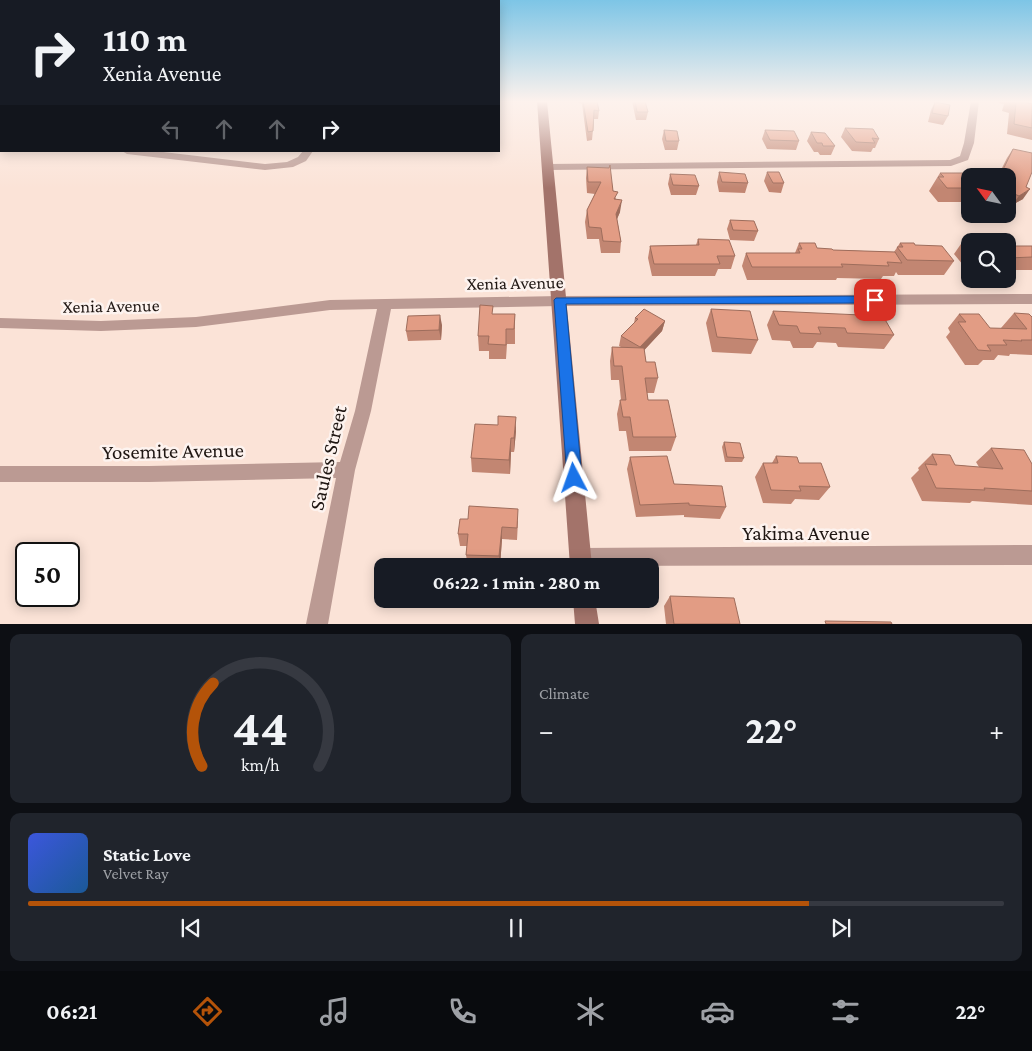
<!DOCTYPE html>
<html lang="en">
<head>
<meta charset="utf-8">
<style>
  body { margin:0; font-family:"Crimson Pro",serif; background:#20242c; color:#f1f3f6; height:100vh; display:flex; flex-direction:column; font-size:19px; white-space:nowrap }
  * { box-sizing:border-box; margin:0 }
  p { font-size:16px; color:#9ea1a6 }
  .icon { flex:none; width:28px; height:28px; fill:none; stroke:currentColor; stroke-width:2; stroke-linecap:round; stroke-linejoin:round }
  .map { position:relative; height:624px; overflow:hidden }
  .details { display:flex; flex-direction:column; gap:10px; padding:10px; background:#0d0f14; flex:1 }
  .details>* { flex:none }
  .top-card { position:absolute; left:0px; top:0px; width:500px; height:152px; box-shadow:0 2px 12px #0003; background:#171b24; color:#f1f3f6; overflow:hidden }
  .needle { width:32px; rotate:303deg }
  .buttons { position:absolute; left:961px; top:168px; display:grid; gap:10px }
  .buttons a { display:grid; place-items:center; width:55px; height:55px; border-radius:10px; background:#171b24; box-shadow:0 2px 12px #0003; font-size:25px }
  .speed { position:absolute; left:15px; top:542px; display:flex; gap:10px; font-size:25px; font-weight:700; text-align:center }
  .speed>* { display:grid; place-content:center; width:65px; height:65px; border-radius:50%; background:#171b24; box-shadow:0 2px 12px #0003; line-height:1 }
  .speed .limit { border:2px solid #111; border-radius:8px; background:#fff; color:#111 }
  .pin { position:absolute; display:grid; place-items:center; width:42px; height:42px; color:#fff; margin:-21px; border-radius:10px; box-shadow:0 2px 8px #0006 }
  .me { position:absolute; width:55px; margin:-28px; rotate:356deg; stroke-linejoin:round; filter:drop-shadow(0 0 4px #0008) }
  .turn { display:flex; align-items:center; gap:18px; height:105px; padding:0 20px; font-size:22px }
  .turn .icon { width:65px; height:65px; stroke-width:2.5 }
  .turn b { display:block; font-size:35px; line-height:42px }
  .lanes { display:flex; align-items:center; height:48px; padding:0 20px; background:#0003; justify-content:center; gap:25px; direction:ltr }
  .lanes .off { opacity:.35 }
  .big { font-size:38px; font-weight:700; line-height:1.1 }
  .details .widget { flex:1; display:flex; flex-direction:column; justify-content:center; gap:8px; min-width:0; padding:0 18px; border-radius:10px; background:#20242c }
  .details .dial { align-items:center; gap:0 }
  .dial svg { height:130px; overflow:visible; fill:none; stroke:#363941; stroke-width:7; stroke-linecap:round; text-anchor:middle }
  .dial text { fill:#f1f3f6; stroke:none }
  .song { display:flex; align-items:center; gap:15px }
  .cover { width:60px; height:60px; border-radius:8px; background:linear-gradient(135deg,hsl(230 70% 55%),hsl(210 70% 35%)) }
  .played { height:5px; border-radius:2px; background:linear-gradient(90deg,#b45309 80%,#363941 80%) }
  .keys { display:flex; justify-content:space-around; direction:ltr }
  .heat { display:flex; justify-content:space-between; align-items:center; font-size:28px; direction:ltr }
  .details .tiles { flex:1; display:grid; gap:10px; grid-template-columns:1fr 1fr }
  .widget:last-child { grid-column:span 2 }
  .trip { position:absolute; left:374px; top:558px; width:285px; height:50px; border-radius:10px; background:#171b24; box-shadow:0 2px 12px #0003; font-weight:700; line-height:50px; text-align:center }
  .tab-bar { display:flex; height:80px; justify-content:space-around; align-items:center; background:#090b0e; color:#9ea1a6 }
  .tab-bar .icon { width:35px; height:35px }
  .tab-bar .on { color:#b45309 }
  .tab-bar b { font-size:22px; color:#f1f3f6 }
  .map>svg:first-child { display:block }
</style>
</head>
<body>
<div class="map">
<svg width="1032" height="624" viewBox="0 0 1032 624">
  <rect width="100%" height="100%" fill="#fbe3d7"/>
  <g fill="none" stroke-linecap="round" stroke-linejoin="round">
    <path fill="#bb9a93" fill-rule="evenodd" d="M971,101H979L974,143L968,160L951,166L547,170L542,167L547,164L950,160L960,156L964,143Z
      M122,151H155L265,164L287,162L298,157L303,151H313L306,161L293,167L265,170L127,154Z
      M1032,294V304L560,306L391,309L371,411L355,470L328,624H306L336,478L149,482H0V466H149L340,462L355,411L377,309L330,310L196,327L101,331L0,328V318L101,321L196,317L330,300L560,296Z
      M1032,545V565L577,566L574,565L571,558L574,551L581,548Z"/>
    <path fill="#a3736a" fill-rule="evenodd" d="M537,101H547L592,566H570Z
      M573,599H595L599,624H575Z"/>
  </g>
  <path fill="#c28672" d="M576,101H597L599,111L598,119H594L592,140L587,141L582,104Z
    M632,101H645L648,112L646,120H636Z
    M999,101H1028V103L1032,104V140L1007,134L1009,113L1002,111L1004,104L999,103Z
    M935,102L948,116L943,125L928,122L931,110Z
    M845,128L879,139L875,148H873L871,152L852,151L841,137Z
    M664,130L679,141L677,150H665L662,139Z
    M765,130L799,141L796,150L767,149L762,139Z
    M811,132L835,146L831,155H820L818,152H814L807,141Z
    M1013,149L1023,199L1012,205L1008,203V176H998L1007,158Z
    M587,167L613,191L616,199L620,212L617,219L621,242L620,253H601L599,239H587L585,222L587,210L595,194L587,193L586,178Z
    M719,172L748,183L745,193L719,192L717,182Z
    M767,172L784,183L781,193L769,192L764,181Z
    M940,173L970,180V199L968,202H938L929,191Z
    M670,174L699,186L696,195H671L668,184Z
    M730,220L758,231L754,241L730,240L727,229Z
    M698,239L735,256L731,269H718L715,276H652L648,258L650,246L696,245Z
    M963,241H970V271H968L954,254Z
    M799,243L817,248L833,250L894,252L900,243L915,245L954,261L944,275H898L896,272L894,276H883L881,279L837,278L836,280H747L742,266L746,253H795Z
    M1008,246H1032V270H1008Z
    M711,309L758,340L751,354L712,352L706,323Z
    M773,311L894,335L884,349L838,347L836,343L817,342L813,348H793L790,341L772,340L767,325Z
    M1014,313L1032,317V355L1010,354L1009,356L998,355L994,360H983L978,365H965L946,337L950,332L948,328L959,314L990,328L1001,329V328Z
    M493,314H515V344H507L506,359H489V351H479L478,336Z
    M635,318L665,321L662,331L644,350L646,362L658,378L654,393H647L648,400L676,437L671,451H629L626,431H619L617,414L620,400H621L619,380H611L610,361L612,347H621L619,346L621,336L634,323Z
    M442,325L441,340L408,341L406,331Z
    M498,425L516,431L514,452H511L510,474L472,472L471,458Z
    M724,442L744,458L742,462H725L722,447Z
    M991,448L1032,464V505L972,501L970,503L922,501L911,478L919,470L918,468L932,454L955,465L979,467L976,462Z
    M776,456L799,463L830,487L819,500L795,499L791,504L763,503L755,477L763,463H772Z
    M630,457L674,484L726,507L720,519L684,517V515L636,517L627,469Z
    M518,521L517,540L502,539L500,566H468L466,555L467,546H460L458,534Z
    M670,596L740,624H666L664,606Z"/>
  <path fill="#9e6d5c" d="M1030,189L1023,199L1012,205L1019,196Z
    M622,200L620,212L614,226L616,214Z
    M440,315L442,325L441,340L439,330Z
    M665,321L662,331L638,357L640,347Z
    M516,417V431L514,452V438Z
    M511,438V452L510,474L509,460Z
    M502,527V539L500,566L499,556Z"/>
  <path fill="#e29c84" stroke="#9e6d5c" d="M583,101H597L599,111L594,110L593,131L588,132Z
    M635,101H645L648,112H637Z
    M1009,101H1028V103L1032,104V128L1014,124L1016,103Z
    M935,102L950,105L948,116L932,113Z
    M845,128L873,129L879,139L872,138L875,143L856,142Z
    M664,130L677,131L679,141H666Z
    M765,130L794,131L799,141L770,140Z
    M811,132L825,133L835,146H823L822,143H817Z
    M1013,149L1032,153V172L1026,187L1030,189L1019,196L1008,191V176H1000Z
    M610,165L613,191L618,192L614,199L622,200L616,214L621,242L603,241L601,228L589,227L587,210L601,182H588L587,167L609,168Z
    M719,172L745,174L748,183L722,182Z
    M767,172H779L784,183H773Z
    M940,173H963L970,180V188H947L938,177H944Z
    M670,174L695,175L699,186L673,185Z
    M730,220L754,221L758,231L733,230Z
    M698,239L729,240L735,256H717L720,264H654L650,246L699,245Z
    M963,241H970V249Z
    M799,243H815L817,248L832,249L833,250L895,252L902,263L887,262L889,266L841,264L843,267H752L746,253H800L798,249H802Z
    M900,243H914L915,245L942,246L954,261L907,260L897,247H903Z
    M1008,246H1032V257L1008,258Z
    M480,305L493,306L492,314H515L514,329H506V345L488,344L489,336H478Z
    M644,309L665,321L640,347L621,336L638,319L635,318Z
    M711,309L750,311L758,340L717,337Z
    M773,311L883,316L894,335L847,333L845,328L818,327L821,334L800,333L797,326L779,325Z
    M1014,313L1029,314L1032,317V340H1021L1022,341L1003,340L1007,345H987L991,351L978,350L958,322H966L959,314H979L990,328L1027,329Z
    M440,315L439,330L406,331L408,316Z
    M612,347L644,348L646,362H655L658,378H645L648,400H668L676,437H633L630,417H623L620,400H626L622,366H614Z
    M498,416L516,417L514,438H511L509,460L471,458L475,424L498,425Z
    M724,442L740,443L744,458L727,457Z
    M991,448L1024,450L1032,464V491L984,488L985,490L936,488L925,464L937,465L932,454L950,455L955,465L1003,469Z
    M667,456L674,484L722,486L726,507L689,505V503L640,505L630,457Z
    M776,456L797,457L799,463H821L830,487L799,486L801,491L771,490L763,463H778Z
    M469,506L518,509L517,528L502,527L499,556L466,555L468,534H458L460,519H468Z
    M670,596L734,598L740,624H674Z
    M825,621L891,622L892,624H826Z"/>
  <linearGradient id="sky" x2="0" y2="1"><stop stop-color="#7dc5e6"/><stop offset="0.54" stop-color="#fdf2ed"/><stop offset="1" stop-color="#fdf2ed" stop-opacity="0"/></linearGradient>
  <rect width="1032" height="188" fill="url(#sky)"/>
  <path fill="#1a73e8" stroke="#114b97" d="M875,296L880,300L875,303L566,304L582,478L579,483L574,485L569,483L567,478L554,300L556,298Z"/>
  <g text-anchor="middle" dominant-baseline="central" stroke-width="5" stroke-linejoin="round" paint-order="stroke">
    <g font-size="18" fill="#1f1612" stroke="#fdf3ef">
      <text transform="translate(515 283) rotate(-1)">Xenia Avenue</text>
      <text transform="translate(111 306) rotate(-1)">Xenia Avenue</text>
    </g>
    <g font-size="21" fill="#1f1612" stroke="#fdf3ef">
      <text transform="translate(173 451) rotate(-1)">Yosemite Avenue</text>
      <text transform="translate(328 458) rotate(-77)">Saules Street</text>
      <text x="806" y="533">Yakima Avenue</text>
    </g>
  </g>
</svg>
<div class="buttons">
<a><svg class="needle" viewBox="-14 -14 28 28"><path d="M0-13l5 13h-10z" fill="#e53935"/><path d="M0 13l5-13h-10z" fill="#9ea1a6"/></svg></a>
<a><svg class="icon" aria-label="search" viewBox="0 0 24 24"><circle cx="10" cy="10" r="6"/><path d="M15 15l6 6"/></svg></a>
</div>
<div class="speed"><div class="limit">50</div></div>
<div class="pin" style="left:875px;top:300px;background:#d93025"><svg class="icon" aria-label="arrive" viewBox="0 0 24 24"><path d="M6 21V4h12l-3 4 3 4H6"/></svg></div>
<svg class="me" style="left:574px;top:478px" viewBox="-20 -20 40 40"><path d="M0-17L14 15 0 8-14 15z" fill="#1a73e8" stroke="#fff" stroke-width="4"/></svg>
<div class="trip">06:22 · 1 min · 280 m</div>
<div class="top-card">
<div class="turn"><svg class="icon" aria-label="right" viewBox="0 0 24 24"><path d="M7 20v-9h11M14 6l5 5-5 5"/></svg><div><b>110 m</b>Xenia Avenue</div></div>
<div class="lanes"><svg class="icon off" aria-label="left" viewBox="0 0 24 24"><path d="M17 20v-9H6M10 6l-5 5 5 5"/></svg><svg class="icon off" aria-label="ahead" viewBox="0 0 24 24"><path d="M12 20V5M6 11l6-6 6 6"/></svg><svg class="icon off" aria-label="ahead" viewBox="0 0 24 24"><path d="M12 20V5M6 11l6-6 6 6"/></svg><svg class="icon" aria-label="right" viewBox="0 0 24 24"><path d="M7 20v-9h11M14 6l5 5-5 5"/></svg></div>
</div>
</div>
<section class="details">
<div class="tiles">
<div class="widget dial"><svg viewBox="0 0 100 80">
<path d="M14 69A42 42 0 1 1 86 69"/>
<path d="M14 69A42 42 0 0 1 21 18" stroke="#b45309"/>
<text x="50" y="56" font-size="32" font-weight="700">44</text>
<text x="50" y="72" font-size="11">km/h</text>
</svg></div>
<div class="widget"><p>Climate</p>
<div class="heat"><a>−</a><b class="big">22°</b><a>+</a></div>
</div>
<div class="widget">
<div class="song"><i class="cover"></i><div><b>Static Love</b><p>Velvet Ray</p></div></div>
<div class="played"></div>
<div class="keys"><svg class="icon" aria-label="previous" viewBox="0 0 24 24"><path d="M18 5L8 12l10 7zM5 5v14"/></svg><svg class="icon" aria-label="pause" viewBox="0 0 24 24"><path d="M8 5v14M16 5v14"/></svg><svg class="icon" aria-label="next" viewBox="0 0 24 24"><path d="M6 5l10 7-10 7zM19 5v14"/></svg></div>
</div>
</div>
</section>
<nav class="tab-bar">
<b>06:21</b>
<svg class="icon on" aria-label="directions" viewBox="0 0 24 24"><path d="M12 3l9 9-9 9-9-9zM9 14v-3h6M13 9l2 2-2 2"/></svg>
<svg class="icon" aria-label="music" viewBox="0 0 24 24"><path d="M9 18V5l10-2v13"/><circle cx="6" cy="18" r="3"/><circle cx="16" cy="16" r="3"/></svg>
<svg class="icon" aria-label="phone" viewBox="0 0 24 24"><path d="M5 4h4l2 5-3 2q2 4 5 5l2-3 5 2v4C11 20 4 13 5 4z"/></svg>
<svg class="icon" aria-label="climate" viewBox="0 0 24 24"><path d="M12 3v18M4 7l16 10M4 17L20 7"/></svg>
<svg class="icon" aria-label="car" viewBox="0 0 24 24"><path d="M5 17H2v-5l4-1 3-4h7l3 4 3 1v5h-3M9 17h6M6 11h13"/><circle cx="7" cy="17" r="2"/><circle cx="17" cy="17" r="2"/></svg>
<svg class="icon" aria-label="filters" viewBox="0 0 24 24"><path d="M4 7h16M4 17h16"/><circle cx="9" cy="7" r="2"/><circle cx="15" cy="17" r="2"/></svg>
<b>22°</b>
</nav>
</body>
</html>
